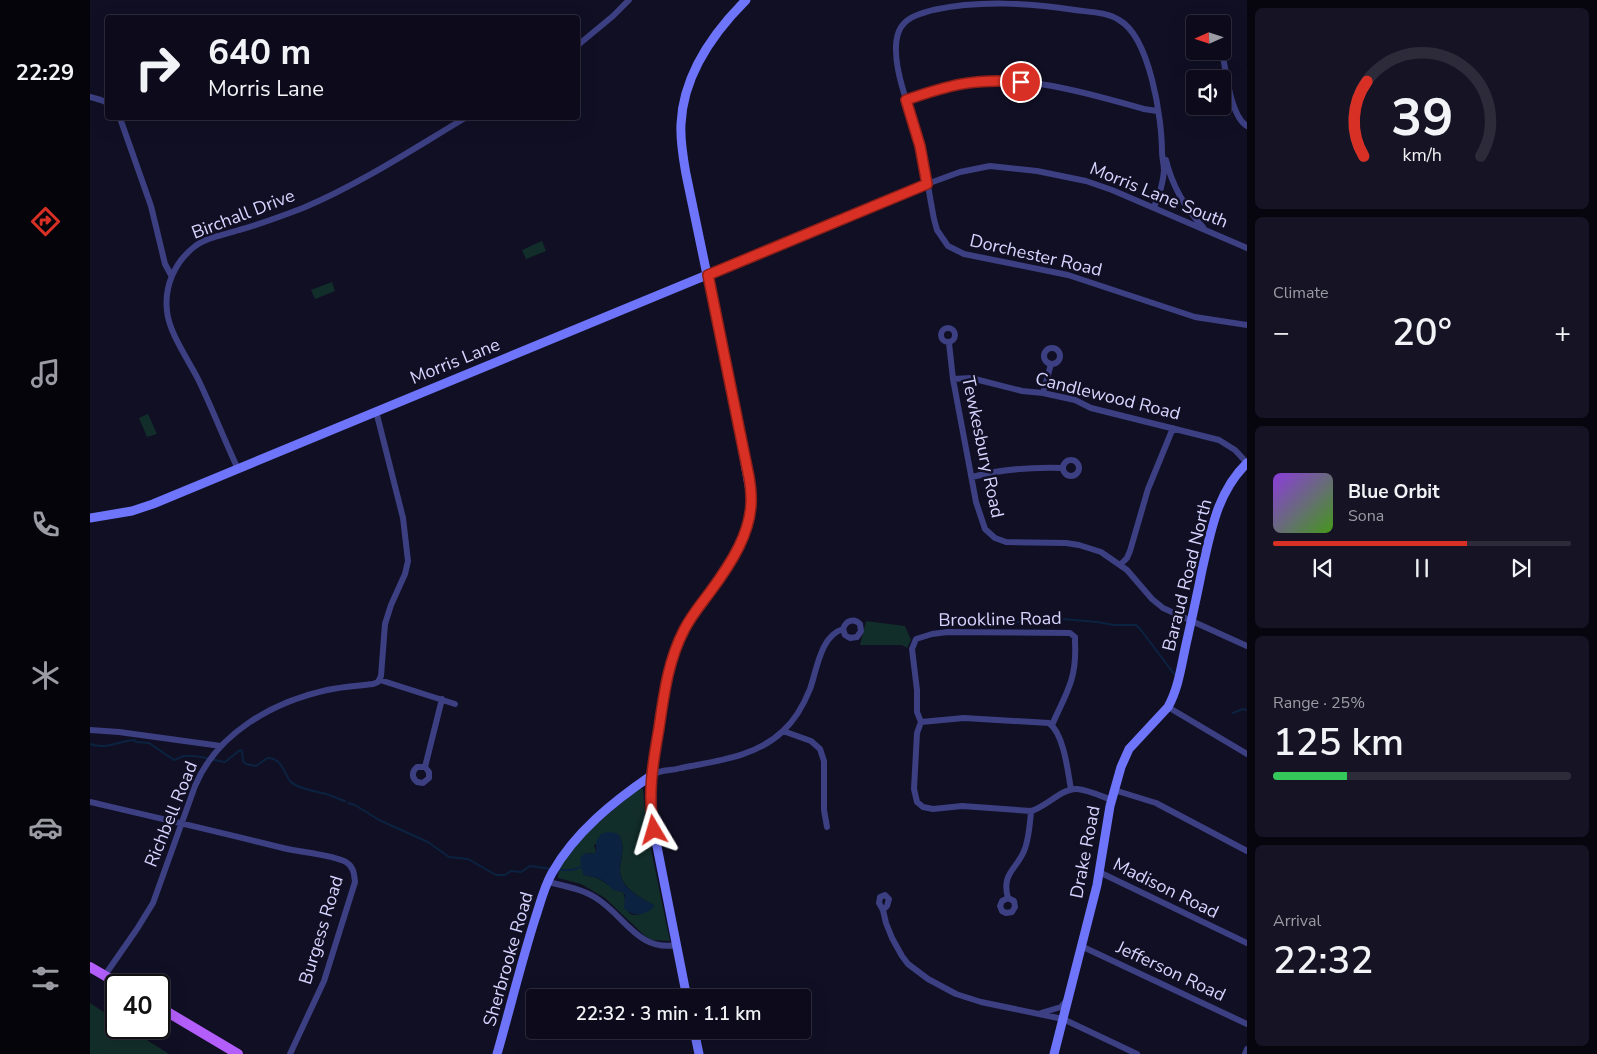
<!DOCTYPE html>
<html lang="en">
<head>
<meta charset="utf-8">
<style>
  body { margin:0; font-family:"Nunito Sans",sans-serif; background:#161424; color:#f1f3f6; height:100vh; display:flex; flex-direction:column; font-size:19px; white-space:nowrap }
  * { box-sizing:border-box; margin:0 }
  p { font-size:16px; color:#9a9ba3 }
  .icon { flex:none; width:28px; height:28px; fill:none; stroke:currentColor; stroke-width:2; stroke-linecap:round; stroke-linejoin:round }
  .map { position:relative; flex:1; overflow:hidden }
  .panel { display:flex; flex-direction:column; gap:8px; padding:8px; background:#07060f; width:350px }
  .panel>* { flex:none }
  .guide { position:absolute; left:15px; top:15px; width:475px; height:105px; border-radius:5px; box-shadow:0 5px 20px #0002,0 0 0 1px #2d2b3a; background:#0d0b1b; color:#f1f3f6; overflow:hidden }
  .needle { width:32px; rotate:267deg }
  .fabs { position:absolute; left:1096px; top:15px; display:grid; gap:10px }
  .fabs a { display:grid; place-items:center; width:45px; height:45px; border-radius:5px; background:#0d0b1b; box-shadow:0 5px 20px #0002,0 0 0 1px #2d2b3a; font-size:25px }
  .speed { position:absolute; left:15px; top:974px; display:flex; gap:10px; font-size:25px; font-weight:700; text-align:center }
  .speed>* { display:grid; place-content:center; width:65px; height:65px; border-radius:50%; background:#0d0b1b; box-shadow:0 5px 20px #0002,0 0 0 1px #2d2b3a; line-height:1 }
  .speed .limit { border:2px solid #111; border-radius:8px; background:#fff; color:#111 }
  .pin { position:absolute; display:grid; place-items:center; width:42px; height:42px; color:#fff; margin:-21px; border:2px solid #fff; border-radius:50%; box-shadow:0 1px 5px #0007 }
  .me { position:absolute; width:55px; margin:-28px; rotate:353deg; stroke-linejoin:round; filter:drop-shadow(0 0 4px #0008) }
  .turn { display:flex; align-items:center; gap:18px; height:105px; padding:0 20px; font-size:22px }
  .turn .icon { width:65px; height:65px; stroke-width:2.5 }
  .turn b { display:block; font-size:35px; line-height:42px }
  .big { font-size:38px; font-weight:600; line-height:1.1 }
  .panel .tile { flex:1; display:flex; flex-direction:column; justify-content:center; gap:8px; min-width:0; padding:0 18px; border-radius:8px; background:#161424 }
  .panel .dial { align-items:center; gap:0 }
  .dial svg { height:130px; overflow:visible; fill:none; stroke:#2d2b3a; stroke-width:7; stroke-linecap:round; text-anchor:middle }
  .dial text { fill:#f1f3f6; stroke:none }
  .song { display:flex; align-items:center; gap:15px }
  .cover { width:60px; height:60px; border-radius:8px; background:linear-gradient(135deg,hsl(270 70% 55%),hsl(100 70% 35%)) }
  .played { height:5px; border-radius:2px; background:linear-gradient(90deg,#d93025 65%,#2d2b3a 65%) }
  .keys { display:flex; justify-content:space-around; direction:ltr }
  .heat { display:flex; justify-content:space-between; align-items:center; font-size:28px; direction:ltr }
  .charge { height:8px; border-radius:4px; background:linear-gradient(90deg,#34c759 25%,#2d2b3a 0) }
  .trip { position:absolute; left:436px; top:989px; width:285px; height:50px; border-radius:5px; background:#0d0b1b; box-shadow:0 5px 20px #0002,0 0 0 1px #2d2b3a; font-weight:600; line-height:50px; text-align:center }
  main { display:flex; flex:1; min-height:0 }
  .menu { display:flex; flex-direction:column; width:90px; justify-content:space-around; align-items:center; background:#05040b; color:#9a9ba3 }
  .menu .icon { width:35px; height:35px }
  .menu .current { color:#d93025 }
  .menu b { font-size:22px; color:#f1f3f6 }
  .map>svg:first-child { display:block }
</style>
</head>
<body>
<main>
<nav class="menu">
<b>22:29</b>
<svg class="icon current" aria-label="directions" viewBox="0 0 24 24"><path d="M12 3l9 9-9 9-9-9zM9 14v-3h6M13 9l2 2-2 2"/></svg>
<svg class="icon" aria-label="music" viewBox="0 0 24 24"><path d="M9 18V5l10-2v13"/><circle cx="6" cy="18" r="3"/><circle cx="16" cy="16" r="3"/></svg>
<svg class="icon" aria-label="phone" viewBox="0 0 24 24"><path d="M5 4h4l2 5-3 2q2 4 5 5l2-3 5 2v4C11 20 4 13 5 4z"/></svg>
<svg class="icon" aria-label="climate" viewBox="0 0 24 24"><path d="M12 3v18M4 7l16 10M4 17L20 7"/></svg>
<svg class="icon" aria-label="car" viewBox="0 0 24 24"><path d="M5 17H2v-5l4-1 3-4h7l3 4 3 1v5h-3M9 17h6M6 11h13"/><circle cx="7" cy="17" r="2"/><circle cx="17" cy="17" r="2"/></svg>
<svg class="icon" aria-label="filters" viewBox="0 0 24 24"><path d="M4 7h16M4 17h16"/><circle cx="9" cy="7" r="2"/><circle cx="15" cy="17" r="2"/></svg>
</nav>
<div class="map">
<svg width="1157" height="1054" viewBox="0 0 1157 1054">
  <rect width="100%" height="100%" fill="#110f24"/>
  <path fill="#122e2b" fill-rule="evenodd" d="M452,241L456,251L436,259L432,250Z
    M242,282L245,291L225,299L221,290Z
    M58,414L67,434L57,437L49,418Z
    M776,621L815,626L821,640L817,648L812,645H770Z
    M549,789H553L557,830L580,941L562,940L555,936L515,898L491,884L468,878C470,850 528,806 549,789ZM528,834C536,844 531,857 530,869C529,886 550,898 564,905C560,911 556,912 550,914C533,919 537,901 533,892C521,890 522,887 512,881C506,876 500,877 493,875L498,853L504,854L506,852L504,845Z
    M0,1003L26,1020V1028H38L79,1054H0Z"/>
  <path fill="#0b2341" d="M517,832L527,833C540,847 524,866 533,882C539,892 554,900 564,905V907C555,915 543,918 534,908L535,895L533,892C519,890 523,888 513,881C507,876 500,877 493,875L490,858L495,853L504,854L506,852C506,843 506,841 511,834Z"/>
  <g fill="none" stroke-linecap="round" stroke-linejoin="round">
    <path stroke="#0b2341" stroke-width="2" d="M903,624L907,625L919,622H943L958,619L967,620L972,619L1007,622L1024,625H1046L1051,630L1084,674
      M1143,713L1153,709L1157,710
      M0,744C16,750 29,741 44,740L46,742L59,743L84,760C88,759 91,756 95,756C107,754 122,760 135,762L150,750L152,751L153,761L156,764L166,766C170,764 175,758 179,758C192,759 194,773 200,781C207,789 226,791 236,794C242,796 249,799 255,801
      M258,803L265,805L289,820L338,842L359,857L378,859L406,875H415L421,871L431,872L440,866L462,869
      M467,870H482L491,867"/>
    <path stroke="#3c3f82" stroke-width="6" d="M488,45L523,16L539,0
      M1132,51C1136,70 1140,116 1157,126
      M0,97L11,100L18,103
      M816,100C836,93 856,84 878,82C938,75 997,93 1054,109L1067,111
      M30,118L61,206L75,264L81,275
      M1076,160C1082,185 1096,209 1113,227
      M837,184L870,172L900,166L947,171L996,181L1022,190L1157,248
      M1064,207C1069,196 1073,183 1074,171C1074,164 1072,158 1072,152C1072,119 1060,37 1029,20C1017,12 999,12 985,10C937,3 891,0 843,10C830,14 815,17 809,31C797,60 823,115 830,145C836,169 839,194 844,219L847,230L858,246L874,254L978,275L1105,317L1157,325
      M851 335a7 7 0 1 1 14 0a7 7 0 1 1-14 0Z
      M859,343L863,379L886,502L895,529L905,538L916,542L976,543L989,545L1011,552L1037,570L1062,599L1073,608L1157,646
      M954 356a8 8 0 1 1 16 0a8 8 0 1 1-16 0Z
      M863,379L881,378L932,391L953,393L985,400L1001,408L1129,440L1145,450L1157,463
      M953,393L961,364
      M973 468a8 8 0 1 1 16 0a8 8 0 1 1-16 0Z
      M148,469C134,439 122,408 108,379C98,359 79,333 77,311C74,286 85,262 104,247C116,237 134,235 149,230C171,224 192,216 213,208C270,184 323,149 375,118
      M882,477C912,469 942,467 973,468
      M1031,564L1037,558L1040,551L1058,489L1083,428
      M290,680L365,704
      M1078,707L1157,754
      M831,722L827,712V690L822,649L826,639L842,634L858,632L980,633L985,637V642C987,680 976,693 962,725
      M831,722L827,733L824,789L827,802L833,807L843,809L872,806L941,811C956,807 972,788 987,789C998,790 1011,796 1022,800
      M831,722L874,718L959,723C974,734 978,772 981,790
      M0,730L29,732L131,746
      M693,731L721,741L730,749L734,761V810L737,827
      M335,767H327C321,772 322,778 327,782L333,783L339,778V772L335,767L352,699
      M562,775C571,769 581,771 591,768C626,761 666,757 693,731C705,720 714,704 720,689C727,670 730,636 753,629C756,620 764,618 770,624L771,631L767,637L760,638L755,635L753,629
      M1024,790L1066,803L1157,851
      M0,802C64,817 129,832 193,848C209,852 244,855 256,862C264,867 264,874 265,882L234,981L200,1054
      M1009,872L1157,943
      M458,882C474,886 492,889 506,898C535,916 548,952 587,945
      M918,898L912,901L910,906L912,911L916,913L922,912L925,907L924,901L918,898C911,873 927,869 934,851C939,839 940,824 941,811
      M793,910L797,906L799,899L795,895L790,897L789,903L793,910L796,923L802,938L812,956L818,964L838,979L866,994L891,1002L973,1019L1047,1054
      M991,946L1157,1024
      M15,975L47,929L63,903L105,786C127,733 183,702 237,690C252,687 268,686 283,684L288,682L291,676L295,624L301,605L315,574L318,561L313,518L286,411
      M951,1013L971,1007L977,1000
      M1155,1054L1157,1049"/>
    <path stroke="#6e75fa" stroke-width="9" d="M0,518L42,511L63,504L837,184
      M597,998L562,821L560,803L562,775L575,688L582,658L595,628L642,560L656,529L660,513L661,496L645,409L596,174C593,157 590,141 591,124C593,75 622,34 656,0
      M604,1030L609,1054
      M407,1054C420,1009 431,963 445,919C450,904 454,887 462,873C485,832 524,801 562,775
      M964,1054L1007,885L1020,806L1031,767L1039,749L1078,707C1088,689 1091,668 1095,649C1101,622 1107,596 1112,570C1121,531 1127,492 1157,463"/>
    <path stroke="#b35efa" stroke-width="10" d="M0,967L31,985
      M69,1007L148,1054"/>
  </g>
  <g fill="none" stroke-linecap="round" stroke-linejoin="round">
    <g stroke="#8d1f18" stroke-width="12">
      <path id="route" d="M564,830C557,796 563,762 569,728C574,694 578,661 594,630C601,616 611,604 620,592C640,565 663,531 661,496C661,490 660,483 659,477L618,275L837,184L830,146L816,100C859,85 885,78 931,82"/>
    </g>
    <use href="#route" stroke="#d93025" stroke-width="9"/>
  </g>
  <g text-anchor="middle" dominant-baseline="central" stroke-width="5" stroke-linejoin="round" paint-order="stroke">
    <g font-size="18" fill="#d5d4fe" stroke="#110f24">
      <text transform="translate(1069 195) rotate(22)">Morris Lane South</text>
      <text transform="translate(153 214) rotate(-21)">Birchall Drive</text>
      <text transform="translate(946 255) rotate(13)">Dorchester Road</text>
      <text transform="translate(365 361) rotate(-22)">Morris Lane</text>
      <text transform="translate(1018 396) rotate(14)">Candlewood Road</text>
      <text transform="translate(893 447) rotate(78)">Tewkesbury Road</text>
      <text transform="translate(1097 575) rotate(-76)">Baraud Road North</text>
      <text transform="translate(910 619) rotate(-1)">Brookline Road</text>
      <text transform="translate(81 814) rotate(-68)">Richbell Road</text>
      <text transform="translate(995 852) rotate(-79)">Drake Road</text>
      <text transform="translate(1076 888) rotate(26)">Madison Road</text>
      <text transform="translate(231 930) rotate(-73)">Burgess Road</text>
      <text transform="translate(418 959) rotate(-74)">Sherbrooke Road</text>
      <text transform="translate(1081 971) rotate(25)">Jefferson Road</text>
    </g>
  </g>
</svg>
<div class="fabs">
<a><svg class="needle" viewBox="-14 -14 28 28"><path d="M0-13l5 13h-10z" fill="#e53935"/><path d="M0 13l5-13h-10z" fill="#9a9ba3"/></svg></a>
<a><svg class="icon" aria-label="sound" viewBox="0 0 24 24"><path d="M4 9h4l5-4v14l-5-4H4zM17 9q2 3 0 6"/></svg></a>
</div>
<div class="speed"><div class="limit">40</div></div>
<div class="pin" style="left:931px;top:82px;background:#d93025"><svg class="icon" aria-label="arrive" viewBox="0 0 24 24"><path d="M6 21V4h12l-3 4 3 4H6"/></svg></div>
<svg class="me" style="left:564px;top:830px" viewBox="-20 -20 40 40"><path d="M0-17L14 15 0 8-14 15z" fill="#d93025" stroke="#fff" stroke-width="4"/></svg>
<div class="trip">22:32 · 3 min · 1.1 km</div>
<div class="guide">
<div class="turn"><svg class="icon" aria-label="right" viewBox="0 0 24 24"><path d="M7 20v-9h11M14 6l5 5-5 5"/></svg><div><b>640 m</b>Morris Lane</div></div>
</div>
</div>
<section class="panel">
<div class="tile dial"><svg viewBox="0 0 100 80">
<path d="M14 69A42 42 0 1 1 86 69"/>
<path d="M14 69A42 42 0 0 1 16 23" stroke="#d93025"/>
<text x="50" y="56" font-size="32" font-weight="700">39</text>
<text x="50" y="72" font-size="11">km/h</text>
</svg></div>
<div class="tile"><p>Climate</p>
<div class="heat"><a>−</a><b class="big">20°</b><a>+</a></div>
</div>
<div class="tile">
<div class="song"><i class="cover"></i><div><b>Blue Orbit</b><p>Sona</p></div></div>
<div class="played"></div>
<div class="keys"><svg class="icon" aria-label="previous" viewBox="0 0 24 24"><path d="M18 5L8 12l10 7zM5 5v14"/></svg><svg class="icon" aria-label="pause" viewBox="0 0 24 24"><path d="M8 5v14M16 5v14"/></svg><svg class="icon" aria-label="next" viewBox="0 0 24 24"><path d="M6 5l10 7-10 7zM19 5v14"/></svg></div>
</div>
<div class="tile"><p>Range · 25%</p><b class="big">125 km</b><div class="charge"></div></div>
<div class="tile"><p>Arrival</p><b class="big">22:32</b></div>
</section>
</main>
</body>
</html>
